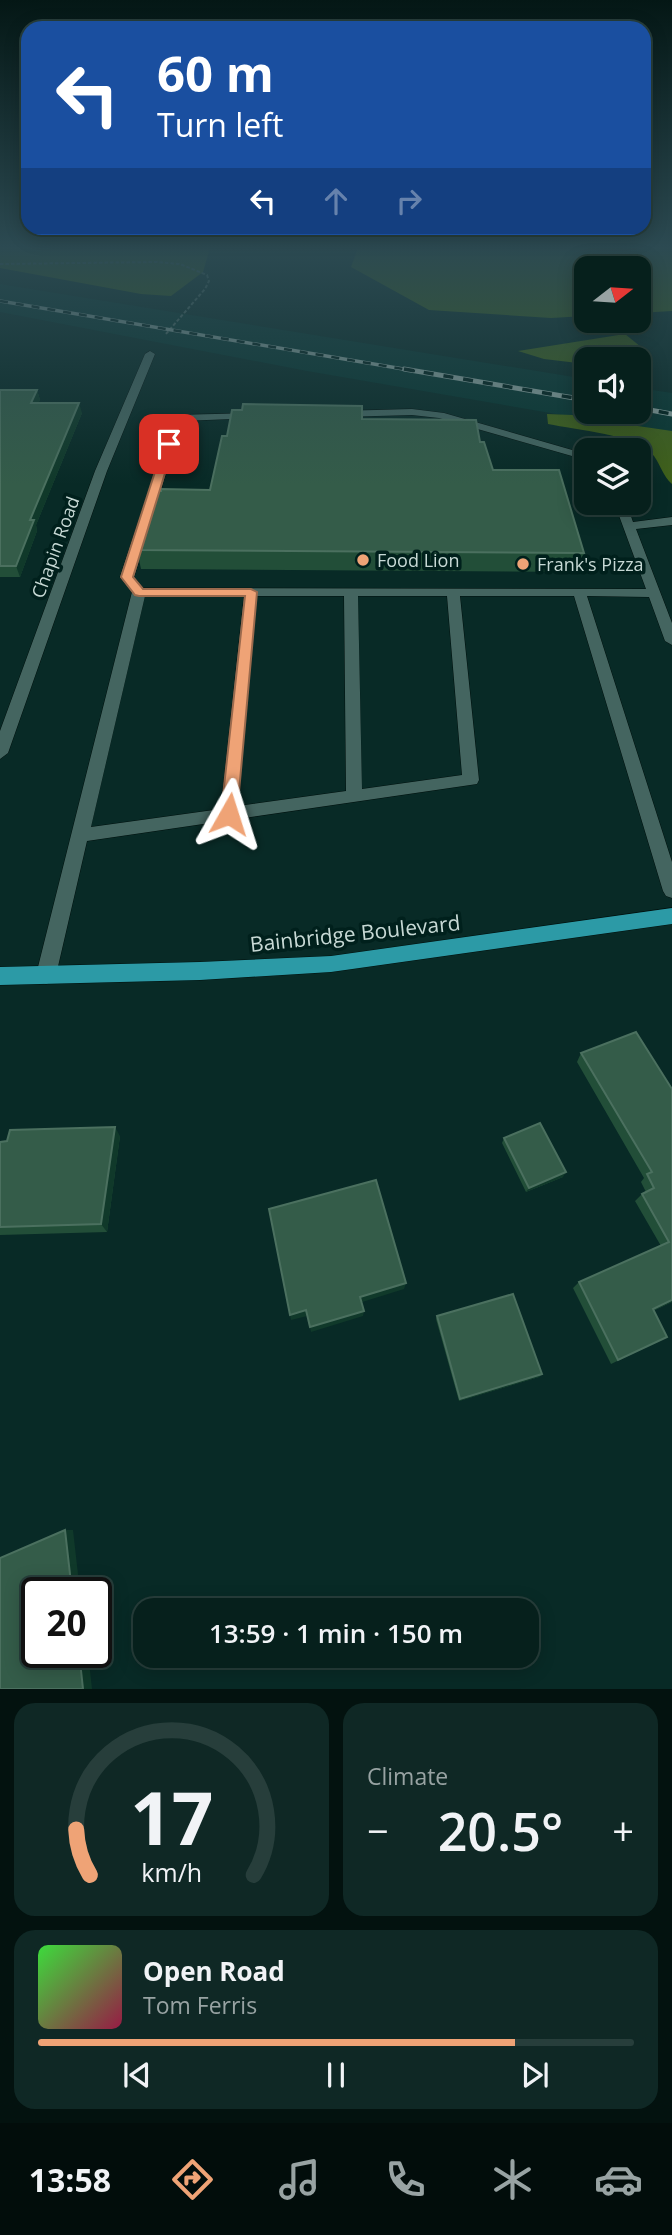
<!DOCTYPE html>
<html lang="en">
<head>
<meta charset="utf-8">
<style>
  body { margin:0; font-family:"Open Sans",sans-serif; background:#0f2825; color:#f1f3f6; height:100vh; display:flex; flex-direction:column; font-size:26px; white-space:nowrap }
  * { box-sizing:border-box; margin:0 }
  p { font-size:23px; color:#98a3a3 }
  .icon { flex:none; width:38px; height:38px; fill:none; stroke:currentColor; stroke-width:2; stroke-linecap:round; stroke-linejoin:round }
  .map { position:relative; height:1689px; overflow:hidden }
  .panel { display:flex; flex-direction:column; gap:14px; padding:14px; background:#03120f; flex:1 }
  .panel>* { flex:none }
  .banner { position:absolute; left:21px; top:21px; width:630px; height:214px; border-radius:21px; box-shadow:0 4px 18px #0003,0 0 0 2px #273e3b; background:#1a4fa0; color:#fff; overflow:hidden }
  .needle { width:46px; rotate:73deg }
  .controls { position:absolute; left:574px; top:256px; display:grid; gap:14px }
  .controls a { display:grid; place-items:center; width:77px; height:77px; border-radius:14px; background:#06201c; box-shadow:0 4px 18px #0003,0 0 0 2px #273e3b; font-size:35px }
  .speed { position:absolute; left:21px; top:1577px; display:flex; gap:14px; font-size:35px; font-weight:700; text-align:center }
  .speed>* { display:grid; place-content:center; width:91px; height:91px; border-radius:50%; background:#06201c; box-shadow:0 4px 18px #0003,0 0 0 2px #273e3b; line-height:1 }
  .speed .limit { border:4px solid #111; border-radius:10px; background:#fff; color:#111 }
  .pin { position:absolute; display:grid; place-items:center; width:60px; height:60px; color:#fff; margin:-30px; border-radius:14px; box-shadow:0 4px 10px #0006 }
  .me { position:absolute; width:77px; margin:-38px; rotate:6deg; stroke-linejoin:round; filter:drop-shadow(0 0 5px #0008) }
  .turn { display:flex; align-items:center; gap:24px; height:147px; padding:0 21px; font-size:32px }
  .turn .icon { width:91px; height:91px; stroke-width:2.5 }
  .turn b { display:block; font-size:49px; line-height:60px }
  .lanes { display:flex; align-items:center; height:66px; padding:0 21px; background:#0003; justify-content:center; gap:35px; direction:ltr }
  .lanes .off { opacity:.35 }
  .big { font-size:52px; font-weight:600; line-height:1.1 }
  .panel .widget { flex:1; display:flex; flex-direction:column; justify-content:center; gap:10px; min-width:0; padding:0 24px; border-radius:21px; background:#0f2825 }
  .panel .dial { align-items:center; gap:0 }
  .dial svg { height:182px; overflow:visible; fill:none; stroke:#273e3b; stroke-width:7; stroke-linecap:round; text-anchor:middle }
  .dial text { fill:#f1f3f6; stroke:none }
  .song { display:flex; align-items:center; gap:21px }
  .cover { width:84px; height:84px; border-radius:10px; background:linear-gradient(135deg,hsl(120 70% 55%),hsl(340 70% 35%)) }
  .played { height:7px; border-radius:4px; background:linear-gradient(90deg,#efa376 80%,#273e3b 80%) }
  .keys { display:flex; justify-content:space-around; direction:ltr }
  .heat { display:flex; justify-content:space-between; align-items:center; font-size:38px; direction:ltr }
  .panel .tiles { flex:1; display:grid; gap:14px; grid-template-columns:1fr 1fr }
  .widget:last-child { grid-column:span 2 }
  .trip { position:absolute; left:133px; top:1598px; width:406px; height:70px; border-radius:21px; background:#06201c; box-shadow:0 4px 18px #0003,0 0 0 2px #273e3b; font-weight:600; line-height:70px; text-align:center }
  .tab-bar { display:flex; height:112px; justify-content:space-around; align-items:center; background:#020d0b; color:#98a3a3 }
  .tab-bar .icon { width:49px; height:49px }
  .tab-bar .on { color:#efa376 }
  .tab-bar b { font-size:32px; color:#f1f3f6 }
  .map>svg:first-child { display:block }
</style>
</head>
<body>
<div class="map">
<svg width="672" height="1689" viewBox="0 0 672 1689">
  <rect width="100%" height="100%" fill="#082a26"/>
  <path fill="#073530" d="M0,284L586,379V411H639V388L672,393V434L307,371L0,312Z"/>
  <path fill="#406119" d="M0,248H210L203,272L171,296L141,294L0,268Z
    M358,248H672V311L639,313V268H586V316L551,318L429,310L351,267Z
    M625,334L641,347L649,362L639,366V359H586V364L544,359L518,351Z
    M547,414L598,416L624,424L672,431V484C663,476 661,466 654,456C636,434 576,430 548,424Z"/>
  <g fill="none" stroke-linecap="round" stroke-linejoin="round">
    <g stroke="#00110e" stroke-width="1">
      <path id="lane" d="M412,409L444,413L586,454V460L439,418L412,415L340,417L335,414L340,411Z
        M253,413L258,416L257,418L182,421L134,577L143,588L646,589L614,502H626L633,522L672,517V525L636,529L672,623V645L665,641L649,597L587,596L672,862V898L666,896L663,891L574,596H460L479,780L477,784L87,841L56,975L53,981L46,984L39,981L36,975L132,592L120,577L173,418L178,415ZM145,596H244L221,809L91,827ZM257,596H344L346,791L238,806ZM358,596H447L462,775L362,789Z"/>
    </g>
    <g stroke="#00110e" stroke-width="1">
      <path id="street" d="M150,351L155,354L107,471L8,753L0,759V731L95,471L145,354Z"/>
    </g>
    <g stroke="#00110e" stroke-width="1">
      <path id="primary" d="M672,908V924L331,972L200,980L0,985V967L200,962L331,956Z"/>
    </g>
    <path stroke="#56716d" stroke-width="2" stroke-dasharray="3.5 2" stroke-linecap="butt" d="M0,264L157,262L180,264L207,275L209,281L205,289L165,335"/>
    <use href="#lane" fill="#446560" fill-rule="evenodd"/>
    <use href="#street" fill="#446560" fill-rule="evenodd"/>
    <use href="#primary" fill="#2c9aa6" fill-rule="evenodd"/>
    <g stroke="#8ba29e" stroke-width="3.5">
      <path id="rail-far1" d="M0,301L415,371"/>
    </g>
    <g stroke="#8ba29e" stroke-width="5">
      <path id="rail" d="M404,369L586,400
        M639,408L672,414"/>
    </g>
    <use href="#rail-far1" stroke="#00201c" stroke-width="2.5" stroke-dasharray="8" stroke-linecap="butt"/>
    <use href="#rail" stroke="#00201c" stroke-width="3.5" stroke-dasharray="10" stroke-linecap="butt"/>
  </g>
  <path fill="#224e38" d="M0,390H37L40,400L38,403L82,413L36,525L37,531L20,577H0Z
    M362,419L480,442L493,470L584,553L580,572L141,569L137,550L210,490L227,436Z
    M581,1053L672,1089V1302L653,1311L659,1341L611,1364L573,1288L579,1282L661,1246L635,1201L642,1194L646,1192L641,1182L644,1178L577,1062Z
    M120,1136L107,1232L0,1235V1142Z
    M504,1138L563,1177L526,1192L502,1143Z
    M437,1316L542,1374L539,1377L459,1401L436,1319Z"/>
  <path fill="#10392a" d="M37,390L40,400L33,413L31,403Z
    M79,403L82,413L36,525L37,531L20,577L16,566L30,520Z
    M115,1127L120,1136L107,1232L101,1224Z
    M566,1172L563,1177L526,1192L529,1188Z
    M406,1283L404,1289L359,1303L360,1297Z
    M672,1300V1302L645,1314L653,1309Z
    M306,1310L307,1316L291,1320L290,1315Z
    M364,1311L363,1316L311,1332L310,1327Z
    M542,1374L539,1377L459,1401L460,1399Z
    M65,1530H73L80,1592H72Z
    M79,1652H88L92,1689H83Z"/>
  <path fill="#345c49" stroke="#4b705f" stroke-width="2" d="M0,390H37L31,403H79L30,520H34L16,566H0Z
    M243,404L362,406V419L476,420L480,442H484L493,470H559L584,553L137,550L154,491H161V489L210,490L222,436H227L232,410H242Z
    M636,1032L672,1089V1300L653,1309L667,1337L618,1360L579,1282L669,1242L642,1194L654,1188L647,1174L652,1172L581,1053Z
    M540,1123L566,1172L529,1188L504,1138Z
    M115,1127L101,1224L0,1227V1142L7,1141L10,1130Z
    M376,1180L406,1283L360,1297L364,1311L310,1327L306,1310L290,1315L269,1209Z
    M513,1294L542,1374L460,1399L437,1316Z
    M65,1530L72,1592H37V1652H79L83,1689H0V1558Z"/>
  <linearGradient id="sky" x2="0" y2="1"><stop stop-color="#041715"/><stop offset="0.51" stop-color="#2c4a52"/><stop offset="1" stop-color="#2c4a52" stop-opacity="0"/></linearGradient>
  <rect width="672" height="485" fill="url(#sky)"/>
  <path fill="#efa376" stroke="#9b6a4d" stroke-width="2" d="M169,441L174,444L133,577L143,589H251L257,592L237,814L229,820L221,814L245,596H139L135,595L121,577L164,444Z"/>
  <g fill="#efa376" stroke="#00201c" stroke-width="2.5">
    <circle cx="363" cy="560" r="7"/>
    <circle cx="523" cy="564" r="7"/>
  </g>
  <g text-anchor="middle" dominant-baseline="central" stroke-width="7" stroke-linejoin="round" paint-order="stroke">
    <g font-size="18" fill="#c7d9d5" stroke="#00201c">
      <text transform="translate(55 547) rotate(-70)">Chapin Road</text>
    </g>
    <g font-size="18" fill="#c7d9d5" stroke="#00201c" text-anchor="start">
      <text x="377" y="560">Food Lion</text>
      <text x="537" y="564">Frank's Pizza</text>
    </g>
    <g font-size="21" fill="#c7d9d5" stroke="#00201c">
      <text transform="translate(355 933) rotate(-6)">Bainbridge Boulevard</text>
    </g>
  </g>
</svg>
<div class="controls">
<a><svg class="needle" viewBox="-14 -14 28 28"><path d="M0-13l5 13h-10z" fill="#e53935"/><path d="M0 13l5-13h-10z" fill="#98a3a3"/></svg></a>
<a><svg class="icon" aria-label="sound" viewBox="0 0 24 24"><path d="M4 9h4l5-4v14l-5-4H4zM17 9q2 3 0 6"/></svg></a>
<a><svg class="icon" aria-label="layers" viewBox="0 0 24 24"><path d="M12 4l9 5-9 5-9-5zM3 14l9 5 9-5"/></svg></a>
</div>
<div class="speed"><div class="limit">20</div></div>
<div class="pin" style="left:169px;top:444px;background:#d93025"><svg class="icon" aria-label="arrive" viewBox="0 0 24 24"><path d="M6 21V4h12l-3 4 3 4H6"/></svg></div>
<svg class="me" style="left:229px;top:814px" viewBox="-20 -20 40 40"><path d="M0-17L14 15 0 8-14 15z" fill="#efa376" stroke="#fff" stroke-width="4"/></svg>
<div class="trip">13:59 · 1 min · 150 m</div>
<div class="banner">
<div class="turn"><svg class="icon" aria-label="left" viewBox="0 0 24 24"><path d="M17 20v-9H6M10 6l-5 5 5 5"/></svg><div><b>60 m</b>Turn left</div></div>
<div class="lanes"><svg class="icon" aria-label="left" viewBox="0 0 24 24"><path d="M17 20v-9H6M10 6l-5 5 5 5"/></svg><svg class="icon off" aria-label="ahead" viewBox="0 0 24 24"><path d="M12 20V5M6 11l6-6 6 6"/></svg><svg class="icon off" aria-label="right" viewBox="0 0 24 24"><path d="M7 20v-9h11M14 6l5 5-5 5"/></svg></div>
</div>
</div>
<section class="panel">
<div class="tiles">
<div class="widget dial"><svg viewBox="0 0 100 80">
<path d="M14 69A42 42 0 1 1 86 69"/>
<path d="M14 69A42 42 0 0 1 8 49" stroke="#efa376"/>
<text x="50" y="56" font-size="32" font-weight="700">17</text>
<text x="50" y="72" font-size="11">km/h</text>
</svg></div>
<div class="widget"><p>Climate</p>
<div class="heat"><a>−</a><b class="big">20.5°</b><a>+</a></div>
</div>
<div class="widget">
<div class="song"><i class="cover"></i><div><b>Open Road</b><p>Tom Ferris</p></div></div>
<div class="played"></div>
<div class="keys"><svg class="icon" aria-label="previous" viewBox="0 0 24 24"><path d="M18 5L8 12l10 7zM5 5v14"/></svg><svg class="icon" aria-label="pause" viewBox="0 0 24 24"><path d="M8 5v14M16 5v14"/></svg><svg class="icon" aria-label="next" viewBox="0 0 24 24"><path d="M6 5l10 7-10 7zM19 5v14"/></svg></div>
</div>
</div>
</section>
<nav class="tab-bar">
<b>13:58</b>
<svg class="icon on" aria-label="directions" viewBox="0 0 24 24"><path d="M12 3l9 9-9 9-9-9zM9 14v-3h6M13 9l2 2-2 2"/></svg>
<svg class="icon" aria-label="music" viewBox="0 0 24 24"><path d="M9 18V5l10-2v13"/><circle cx="6" cy="18" r="3"/><circle cx="16" cy="16" r="3"/></svg>
<svg class="icon" aria-label="phone" viewBox="0 0 24 24"><path d="M5 4h4l2 5-3 2q2 4 5 5l2-3 5 2v4C11 20 4 13 5 4z"/></svg>
<svg class="icon" aria-label="climate" viewBox="0 0 24 24"><path d="M12 3v18M4 7l16 10M4 17L20 7"/></svg>
<svg class="icon" aria-label="car" viewBox="0 0 24 24"><path d="M5 17H2v-5l4-1 3-4h7l3 4 3 1v5h-3M9 17h6M6 11h13"/><circle cx="7" cy="17" r="2"/><circle cx="17" cy="17" r="2"/></svg>
</nav>
</body>
</html>
